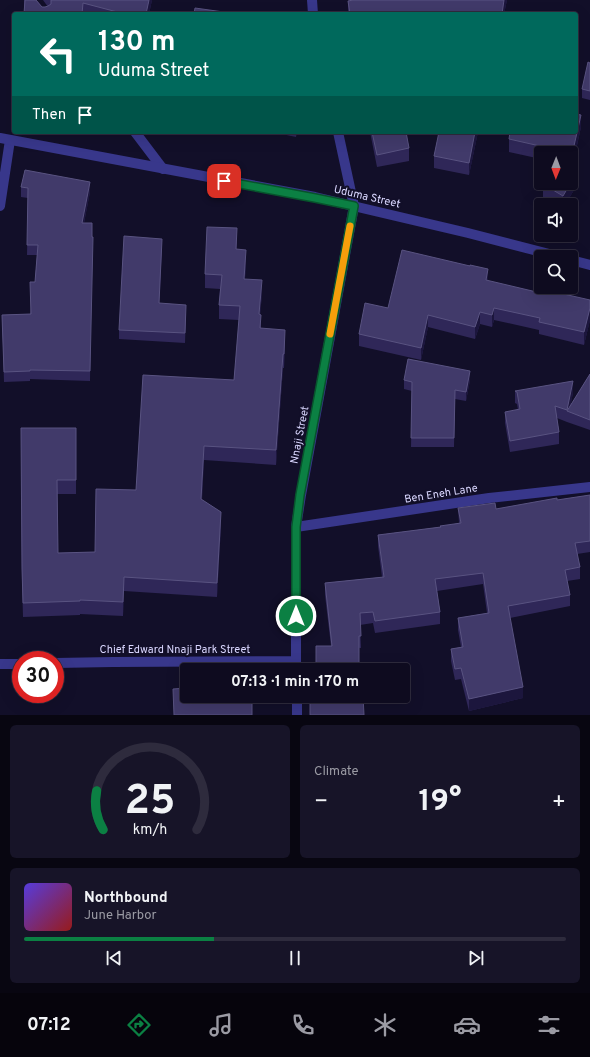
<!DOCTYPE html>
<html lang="en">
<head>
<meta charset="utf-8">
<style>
  body { margin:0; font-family:Overpass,sans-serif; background:#171428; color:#f1f3f6; height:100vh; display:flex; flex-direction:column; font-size:15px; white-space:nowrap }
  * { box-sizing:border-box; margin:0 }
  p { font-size:13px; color:#9b9ba4 }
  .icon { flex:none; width:22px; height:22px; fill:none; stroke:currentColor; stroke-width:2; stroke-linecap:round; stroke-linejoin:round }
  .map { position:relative; height:715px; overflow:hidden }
  .details { display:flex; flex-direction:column; gap:10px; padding:10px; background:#080611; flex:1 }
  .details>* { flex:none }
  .hud { position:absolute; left:12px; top:12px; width:566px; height:122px; border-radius:4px; box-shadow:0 4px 16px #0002,0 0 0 1px #2e2b3d; background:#00695c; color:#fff; overflow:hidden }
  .needle { width:26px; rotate:181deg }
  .buttons { position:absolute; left:534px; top:146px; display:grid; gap:8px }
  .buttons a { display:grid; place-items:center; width:44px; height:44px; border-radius:4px; background:#0e0b1f; box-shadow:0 4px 16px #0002,0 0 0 1px #2e2b3d; font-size:20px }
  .speed { position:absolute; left:12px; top:651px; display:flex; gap:8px; font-size:20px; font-weight:700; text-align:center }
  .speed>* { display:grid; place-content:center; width:52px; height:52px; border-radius:50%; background:#0e0b1f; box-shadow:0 4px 16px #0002,0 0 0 1px #2e2b3d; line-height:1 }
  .speed .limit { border:6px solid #d22; background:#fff; color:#111 }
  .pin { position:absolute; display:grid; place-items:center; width:34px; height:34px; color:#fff; margin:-17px; border-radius:8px; box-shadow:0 2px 6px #0006 }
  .me { position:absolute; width:44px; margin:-22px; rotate:0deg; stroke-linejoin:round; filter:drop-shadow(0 0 3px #0008) }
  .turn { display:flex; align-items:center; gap:14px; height:84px; padding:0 20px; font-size:18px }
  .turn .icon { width:52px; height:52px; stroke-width:2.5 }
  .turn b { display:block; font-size:28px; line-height:34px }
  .then { display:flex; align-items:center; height:38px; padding:0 20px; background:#0003; gap:8px; font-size:15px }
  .big { font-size:30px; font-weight:700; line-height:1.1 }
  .details .widget { flex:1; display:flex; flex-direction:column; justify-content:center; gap:6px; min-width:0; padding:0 14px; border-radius:6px; background:#171428 }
  .details .dial { align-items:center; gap:0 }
  .dial svg { height:104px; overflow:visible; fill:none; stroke:#2e2b3d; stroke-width:7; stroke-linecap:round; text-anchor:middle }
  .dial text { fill:#f1f3f6; stroke:none }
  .song { display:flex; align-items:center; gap:12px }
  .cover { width:48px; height:48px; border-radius:6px; background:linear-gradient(135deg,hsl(250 70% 55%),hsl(0 70% 35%)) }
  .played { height:4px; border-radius:2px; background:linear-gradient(90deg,#0b8043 35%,#2e2b3d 35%) }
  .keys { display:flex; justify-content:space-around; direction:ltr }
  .heat { display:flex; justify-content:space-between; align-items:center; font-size:22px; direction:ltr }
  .details .tiles { flex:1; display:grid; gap:10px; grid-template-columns:1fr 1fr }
  .widget:last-child { grid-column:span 2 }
  .trip { position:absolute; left:180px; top:663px; width:230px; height:40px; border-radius:4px; background:#0e0b1f; box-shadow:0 4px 16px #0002,0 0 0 1px #2e2b3d; font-weight:700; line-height:40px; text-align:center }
  .dock { display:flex; height:64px; justify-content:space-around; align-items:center; background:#06040c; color:#9b9ba4 }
  .dock .icon { width:28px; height:28px }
  .dock .on { color:#0b8043 }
  .dock b { font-size:18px; color:#f1f3f6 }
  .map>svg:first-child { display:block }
</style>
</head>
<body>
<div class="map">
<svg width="590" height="715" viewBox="0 0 590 715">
  <rect width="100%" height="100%" fill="#120f29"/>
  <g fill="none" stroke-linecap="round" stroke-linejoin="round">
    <path stroke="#38378b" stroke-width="10" d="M312,0L313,14
      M135,132L163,169
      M0,206L10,140
      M296,527L489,498L590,487
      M55,663L113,662L296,661
      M0,664H21
      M296,670V527L301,495L354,206L338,132
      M297,696V715"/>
    <path stroke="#38378b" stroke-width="10" d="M0,138L315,197L468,233L561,257
      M571,260L590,265"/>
  </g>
  <path fill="#2f2758" d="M24,0H36L42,7H48L43,0H152L149,14H24Z
    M353,0H507L504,14H348V1Z
    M590,63V100L582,98V89Z
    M581,127L572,169L577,185L565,205H558L543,197V184L571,153H541V159L509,152V139Z
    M272,132H297L296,137Z
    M370,132H406L409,148V161L377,167Z
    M439,132H478L469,175L434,168V156Z
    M21,187L90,192L84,223H92L90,381L30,379V381L4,382L2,315L30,314L35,282L37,255H27L28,198L21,197Z
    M237,242L236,249L246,264L245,279L262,294L260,315L261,328L285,344L284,368H283L276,465L204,460L202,500L221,526L217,597L124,591L123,616L80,614V615L23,617L22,582L21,428H76V494H57L58,553L95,552L136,490L234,380L239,320L219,319V305L220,289L205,288V274Z
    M162,248L159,303L186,314L185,343L119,339V330Z
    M488,281L545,294L590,300V320L584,345L539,334V330L494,320L492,327L480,324L475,339L428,327L421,360L359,346V334L388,308Z
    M590,374V430L567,422V419V422L557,418L559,432V444L510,452L505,423V412L518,410L517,404L515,403V391L573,393L570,407Z
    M404,380H470L466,401L455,399L454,447H411L412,391L404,389Z
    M590,495V552L577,554L580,567V579L567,581L570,595V606L510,618L523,698L469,711L461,679L455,680L451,661V649L461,647L458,630V618L487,613L483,584L437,591L440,612V624L375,633L373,623L360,625L361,648L331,646L325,595V583L382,577L378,546V535L440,527L459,523L458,508L496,509Z"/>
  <path fill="#1c163d" d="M149,0H152L149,14H146Z
    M504,0H507L504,14H502Z
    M581,115V127L571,171V159Z
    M475,132H478L469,175V163Z
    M577,172V185L565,205H563V196Z
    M90,182V192L82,232V223Z
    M237,228V242L236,263V249Z
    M162,239V248L159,313V303Z
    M246,250V264L244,293V279Z
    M488,269V282L486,280Z
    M262,280V294L259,328V314Z
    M494,308V320L492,327V315Z
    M590,308V320L584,345V332Z
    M480,312V324L475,339V327Z
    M428,315V327L421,360V348Z
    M285,330V344L284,368V354Z
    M283,354V368L276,465V450Z
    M470,371V380L466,401V392Z
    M573,381V393L569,412L567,411V422V410Z
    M204,446V460L201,513V499Z
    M221,512V526L217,597V583Z
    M124,577V591L123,616V602Z
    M523,687V698L469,711V699Z"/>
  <path fill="#413a6a" stroke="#595381" d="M25,0H36L42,7H45L48,6L51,4V0H149L146,14H125L83,3L82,14H24Z
    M353,0H504L502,14H350L348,1Z
    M195,8L238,14H194Z
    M588,62L590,63V91L582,89Z
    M576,114L581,115L571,159V153H561L562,151L509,139L510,132H576Z
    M372,132H406L409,148L377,155Z
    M439,132H475L469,163L434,156Z
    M571,169L577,172L563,196L543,184L544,183H571Z
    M25,170L90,182L82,223H92V237H93L90,371L30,370V371L4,372L2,315L31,314L30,282H35L38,245H27L28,188L21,187Z
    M207,227L237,228L236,249L246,250L244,279L262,280L259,314L261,315L260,328L285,330L284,354H283L276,450L204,446L201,499L221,512L217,583L124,577L123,602L80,600V601L23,603L22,568L21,428H76V480H57L58,553L95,552L96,489L136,490L143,375L234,380L240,306L219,305L222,275L205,274Z
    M124,236L162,239L159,303L186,305L185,333L119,330Z
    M402,250L470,266V265L488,269L486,280L545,294L546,290L590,300V308L584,332L539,322L540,318L494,308L492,315L480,312L475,327L428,315L421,348L359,334L365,303L388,308Z
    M408,359L470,371L466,392L455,390L454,438H411L412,382L404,380Z
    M590,374V420L567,411Z
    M573,381L567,410L555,406L559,432L510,441L505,412L520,409L517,392L515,391Z
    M590,495V541L575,543L580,567L565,570L570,595L508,606L523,687L469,699L461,668L455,669L451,649L463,647L458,618L489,613L483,573L435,579L440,612L375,621L373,612L360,613L361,636H359V670H316V646H332L325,583L384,577L378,535L441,527L440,526L461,523L458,508L495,503L496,509L557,498V500Z
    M187,688V696H252V715H174L173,689Z
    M316,696H363L364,715H310V699H316Z"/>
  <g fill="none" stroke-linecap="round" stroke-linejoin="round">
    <g stroke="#07532c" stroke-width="10">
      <path id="route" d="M224,181L315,198L354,206L300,495L296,527V616"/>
    </g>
    <use href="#route" stroke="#0b8043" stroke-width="7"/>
    <path stroke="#f59e0b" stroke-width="7" d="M330,334L350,226"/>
  </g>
  <g text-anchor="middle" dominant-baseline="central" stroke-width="4" stroke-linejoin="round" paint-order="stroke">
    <g font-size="11" fill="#dad7ff" stroke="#120f29">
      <text transform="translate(367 197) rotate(13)">Uduma Street</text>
      <text transform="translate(300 435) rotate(-79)">Nnaji Street</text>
      <text transform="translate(441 494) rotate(-9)">Ben Eneh Lane</text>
      <text x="175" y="650">Chief Edward Nnaji Park Street</text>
    </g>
  </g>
</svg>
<div class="buttons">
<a><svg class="needle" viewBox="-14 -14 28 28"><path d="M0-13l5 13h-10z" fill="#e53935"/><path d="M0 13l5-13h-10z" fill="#9b9ba4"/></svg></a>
<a><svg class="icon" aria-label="sound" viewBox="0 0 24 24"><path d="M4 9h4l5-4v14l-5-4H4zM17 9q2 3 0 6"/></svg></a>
<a><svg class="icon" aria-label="search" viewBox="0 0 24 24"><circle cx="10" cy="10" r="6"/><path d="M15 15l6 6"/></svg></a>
</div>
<div class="speed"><div class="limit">30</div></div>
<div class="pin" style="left:224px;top:181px;background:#d93025"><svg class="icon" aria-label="arrive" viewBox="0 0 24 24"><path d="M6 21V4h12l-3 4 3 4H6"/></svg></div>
<svg class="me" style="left:296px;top:616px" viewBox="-20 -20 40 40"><circle r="17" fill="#0b8043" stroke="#fff" stroke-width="3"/><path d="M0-11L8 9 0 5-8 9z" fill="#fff"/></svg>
<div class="trip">07:13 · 1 min · 170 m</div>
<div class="hud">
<div class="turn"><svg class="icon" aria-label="left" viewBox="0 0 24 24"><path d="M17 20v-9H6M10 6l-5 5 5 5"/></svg><div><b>130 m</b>Uduma Street</div></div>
<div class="then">Then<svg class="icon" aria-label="arrive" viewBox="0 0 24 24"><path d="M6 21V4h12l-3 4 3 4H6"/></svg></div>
</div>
</div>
<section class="details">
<div class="tiles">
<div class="widget dial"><svg viewBox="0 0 100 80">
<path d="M14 69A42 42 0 1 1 86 69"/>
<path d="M14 69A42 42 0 0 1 9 39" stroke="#0b8043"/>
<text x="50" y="56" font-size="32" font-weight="700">25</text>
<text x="50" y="72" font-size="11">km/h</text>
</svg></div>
<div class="widget"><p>Climate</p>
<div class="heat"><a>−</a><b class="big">19°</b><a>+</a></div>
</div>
<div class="widget">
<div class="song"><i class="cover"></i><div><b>Northbound</b><p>June Harbor</p></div></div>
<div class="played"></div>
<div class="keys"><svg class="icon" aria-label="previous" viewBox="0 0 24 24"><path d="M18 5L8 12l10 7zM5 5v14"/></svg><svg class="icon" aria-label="pause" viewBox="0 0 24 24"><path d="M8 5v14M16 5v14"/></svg><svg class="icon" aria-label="next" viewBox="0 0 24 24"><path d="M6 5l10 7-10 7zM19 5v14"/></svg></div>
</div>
</div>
</section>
<nav class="dock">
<b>07:12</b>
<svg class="icon on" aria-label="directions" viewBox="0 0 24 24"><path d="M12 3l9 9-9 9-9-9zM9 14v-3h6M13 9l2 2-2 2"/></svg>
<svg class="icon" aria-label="music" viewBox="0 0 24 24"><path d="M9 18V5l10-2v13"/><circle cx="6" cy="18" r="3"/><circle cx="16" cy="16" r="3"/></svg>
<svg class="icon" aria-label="phone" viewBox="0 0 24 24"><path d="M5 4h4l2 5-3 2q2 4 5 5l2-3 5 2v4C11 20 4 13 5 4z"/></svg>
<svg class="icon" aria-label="climate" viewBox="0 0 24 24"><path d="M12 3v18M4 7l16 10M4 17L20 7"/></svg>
<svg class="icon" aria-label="car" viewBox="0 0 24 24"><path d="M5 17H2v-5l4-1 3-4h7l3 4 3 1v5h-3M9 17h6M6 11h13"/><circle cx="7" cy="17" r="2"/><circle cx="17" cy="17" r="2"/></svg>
<svg class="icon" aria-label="filters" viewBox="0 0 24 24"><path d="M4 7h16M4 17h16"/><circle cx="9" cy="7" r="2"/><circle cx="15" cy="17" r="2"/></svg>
</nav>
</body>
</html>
